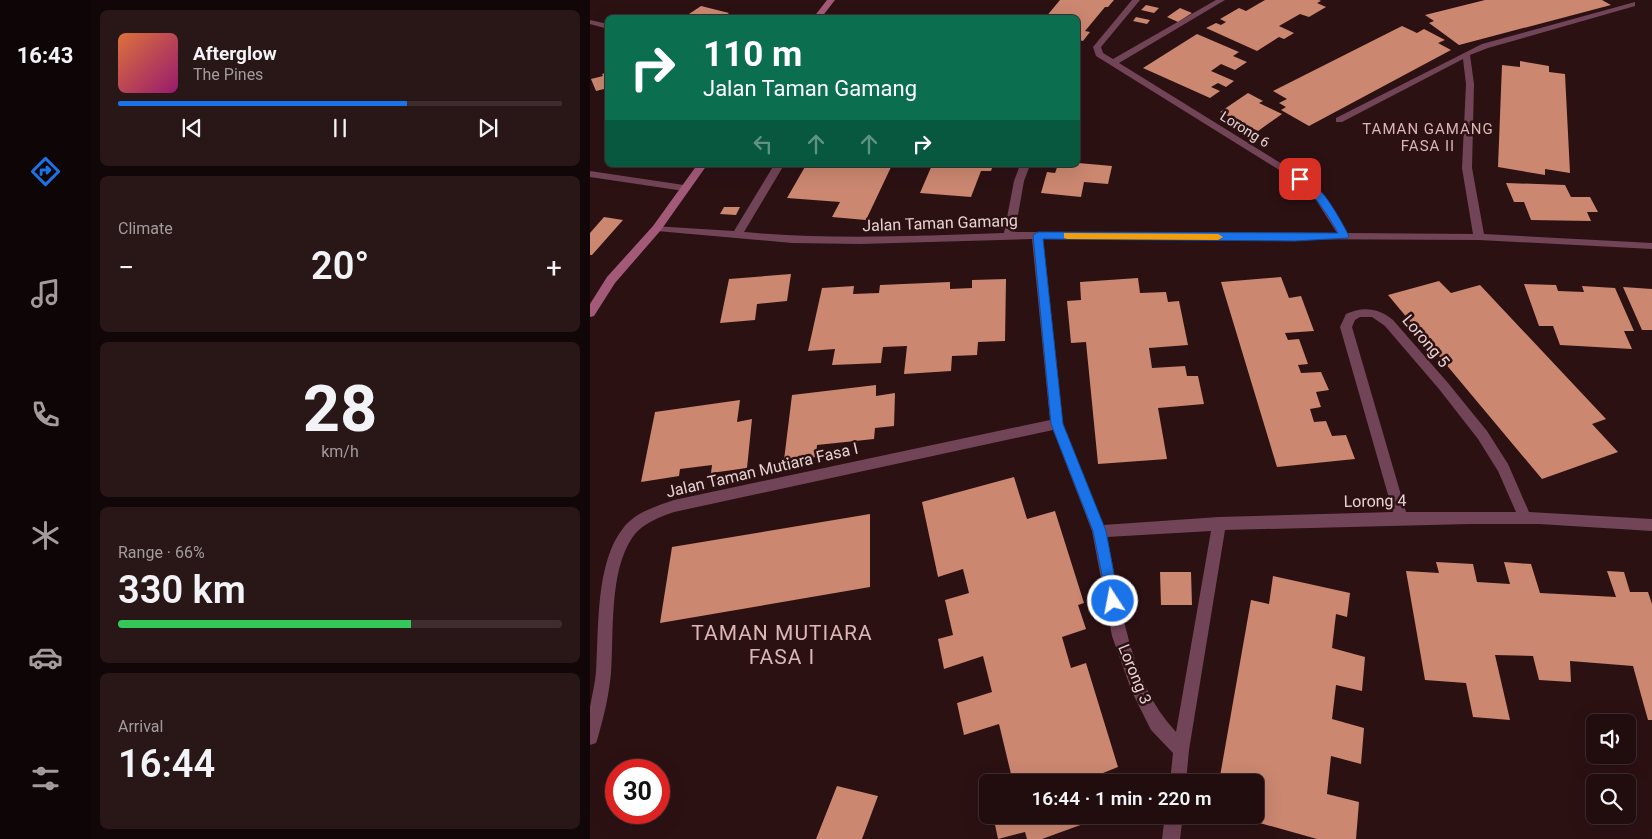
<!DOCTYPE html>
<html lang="en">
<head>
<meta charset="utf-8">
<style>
  body { margin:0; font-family:Roboto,sans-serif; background:#291617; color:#f1f3f6; height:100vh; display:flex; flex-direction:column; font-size:19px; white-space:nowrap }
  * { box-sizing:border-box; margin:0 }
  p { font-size:16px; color:#a29c9e }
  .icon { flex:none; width:28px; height:28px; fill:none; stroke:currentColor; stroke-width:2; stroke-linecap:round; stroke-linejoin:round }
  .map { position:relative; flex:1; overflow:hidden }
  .panel { display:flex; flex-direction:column; gap:10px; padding:10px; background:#120708; width:500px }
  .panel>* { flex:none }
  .banner { position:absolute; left:15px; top:15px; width:475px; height:152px; border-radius:8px; box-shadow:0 5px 20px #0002,0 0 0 1px #3e2d2e; background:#0b6e4f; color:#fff; overflow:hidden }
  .fabs { position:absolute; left:996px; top:714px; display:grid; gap:10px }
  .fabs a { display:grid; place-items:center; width:50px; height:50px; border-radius:8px; background:#210d0e; box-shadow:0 5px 20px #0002,0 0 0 1px #3e2d2e; font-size:25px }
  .speed { position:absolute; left:15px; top:759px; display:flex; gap:10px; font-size:25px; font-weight:700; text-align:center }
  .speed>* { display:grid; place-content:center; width:65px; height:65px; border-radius:50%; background:#210d0e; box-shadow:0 5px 20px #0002,0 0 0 1px #3e2d2e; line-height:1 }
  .speed .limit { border:8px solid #d22; background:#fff; color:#111 }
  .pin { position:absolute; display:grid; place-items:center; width:42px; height:42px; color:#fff; margin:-21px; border-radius:10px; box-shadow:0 2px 8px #0006 }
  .me { position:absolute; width:55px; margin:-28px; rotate:349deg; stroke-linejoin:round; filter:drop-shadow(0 0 4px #0008) }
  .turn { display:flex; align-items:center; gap:18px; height:105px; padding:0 15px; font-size:22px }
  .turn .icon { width:65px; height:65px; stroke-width:2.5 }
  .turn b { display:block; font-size:35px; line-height:42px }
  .lanes { display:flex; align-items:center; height:48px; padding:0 15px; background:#0003; justify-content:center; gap:25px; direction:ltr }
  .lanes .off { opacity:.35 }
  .big { font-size:38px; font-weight:600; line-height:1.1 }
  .panel .card { flex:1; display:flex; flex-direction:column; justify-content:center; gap:8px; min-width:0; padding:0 18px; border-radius:8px; background:#291617 }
  .panel .dial { align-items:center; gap:0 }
  .dial b { font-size:65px; line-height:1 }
  .song { display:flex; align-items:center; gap:15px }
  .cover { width:60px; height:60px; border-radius:8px; background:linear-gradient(135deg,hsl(20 70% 55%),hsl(320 70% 35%)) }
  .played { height:5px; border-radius:2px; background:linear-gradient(90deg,#1a73e8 65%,#3e2d2e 65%) }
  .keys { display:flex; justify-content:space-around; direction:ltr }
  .heat { display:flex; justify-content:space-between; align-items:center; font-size:28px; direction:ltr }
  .charge { height:8px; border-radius:4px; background:linear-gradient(90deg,#34c759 66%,#3e2d2e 0) }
  .trip { position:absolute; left:389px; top:774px; width:285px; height:50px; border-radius:8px; background:#210d0e; box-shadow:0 5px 20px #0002,0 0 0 1px #3e2d2e; font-weight:600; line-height:50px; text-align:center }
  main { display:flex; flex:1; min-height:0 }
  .tab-bar { display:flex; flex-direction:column; width:90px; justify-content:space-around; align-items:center; background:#0d0506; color:#a29c9e }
  .tab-bar .icon { width:35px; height:35px }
  .tab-bar .on { color:#1a73e8 }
  .tab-bar b { font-size:22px; color:#f1f3f6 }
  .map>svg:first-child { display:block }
</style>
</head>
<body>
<main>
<nav class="tab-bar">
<b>16:43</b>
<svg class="icon on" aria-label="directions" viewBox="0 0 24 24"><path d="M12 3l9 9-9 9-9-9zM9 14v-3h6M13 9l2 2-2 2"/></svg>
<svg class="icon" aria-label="music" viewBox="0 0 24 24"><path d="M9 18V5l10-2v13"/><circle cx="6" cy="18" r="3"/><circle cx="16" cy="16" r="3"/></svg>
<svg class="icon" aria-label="phone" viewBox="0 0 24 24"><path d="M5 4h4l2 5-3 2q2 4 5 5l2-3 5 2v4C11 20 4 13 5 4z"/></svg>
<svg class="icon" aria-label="climate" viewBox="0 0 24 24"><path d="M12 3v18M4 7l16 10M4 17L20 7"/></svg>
<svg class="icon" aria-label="car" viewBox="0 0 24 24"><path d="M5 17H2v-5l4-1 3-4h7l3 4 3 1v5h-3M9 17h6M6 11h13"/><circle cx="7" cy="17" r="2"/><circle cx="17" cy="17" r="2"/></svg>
<svg class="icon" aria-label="filters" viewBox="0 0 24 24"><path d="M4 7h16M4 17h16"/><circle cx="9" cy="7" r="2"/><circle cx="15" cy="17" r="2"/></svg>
</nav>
<section class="panel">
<div class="card">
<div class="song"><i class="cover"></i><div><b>Afterglow</b><p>The Pines</p></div></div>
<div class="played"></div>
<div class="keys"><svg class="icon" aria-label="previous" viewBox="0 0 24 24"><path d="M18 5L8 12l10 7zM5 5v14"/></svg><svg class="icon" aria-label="pause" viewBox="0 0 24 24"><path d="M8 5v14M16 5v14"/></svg><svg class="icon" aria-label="next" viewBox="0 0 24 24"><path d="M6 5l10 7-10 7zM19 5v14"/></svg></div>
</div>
<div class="card"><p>Climate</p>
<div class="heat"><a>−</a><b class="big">20°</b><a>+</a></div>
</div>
<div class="card dial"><b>28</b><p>km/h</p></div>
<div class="card"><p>Range · 66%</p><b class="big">330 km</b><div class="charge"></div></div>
<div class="card"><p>Arrival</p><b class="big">16:44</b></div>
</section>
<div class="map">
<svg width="1062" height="839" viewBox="0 0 1062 839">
  <rect width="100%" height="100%" fill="#2c1113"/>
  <path fill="#cb8770" d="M470,0H524L518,7H515L495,31L500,32L493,41L488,40V18H455Z
    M675,0H729L731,1L727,3L736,7L719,17L710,14L689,26L704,33L694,39L689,37L667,51L616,28L626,23L631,25L636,22L630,19L649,8L656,11Z
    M895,0H1012L1021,5L869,45L839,23L844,21L835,15Z
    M556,5L569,8L564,13L551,10Z
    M111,6L139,13L132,18H93Z
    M590,8L602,13L588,22L577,17Z
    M546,17L560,20L557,24L543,21Z
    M812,26L827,33L834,29L855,40L848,43L861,50L719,126L691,110L696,107L689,103L697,99L683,91Z
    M607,34L649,52L643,56L657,62L645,70L631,64L621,71L644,81L636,87L628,83L621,87L630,91L620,98L553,68Z
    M930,61L959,66V72L975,74L980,173L955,169V175L908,167L912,65L930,67Z
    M18,72V88L6,91L1,79L13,76L12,74Z
    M658,93L673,101L669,103L692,114L668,131L630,112Z
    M488,163L522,166L518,184L494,182L491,197L451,193L457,172L465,173L468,165Z
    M216,165H302L276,220L242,217L250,202L197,198Z
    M342,165H403L401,171H391L381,197L330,193Z
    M916,183L975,185L981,197H1000L1008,212H997L1001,221L941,220L934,202H924Z
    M134,207H150L146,215L130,214Z
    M14,217L33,220L2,255H0V233Z
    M201,274L197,301L167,304L165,320L130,323L139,279Z
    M691,277L699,298L711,296L724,331L695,333L698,340L709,339L718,364L708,365L711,373L731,372L739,390L726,392L731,407L720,409L724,422L736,421L742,436L756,435L765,459L687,467L631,282Z
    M548,278L550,293L576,292L578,302L589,301L598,345L559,348L562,368L595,366L597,376H608L614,404L568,408L577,459L508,464L496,342L481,343L477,301L491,300L490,282Z
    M416,279L415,341L388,342L387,355L362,356L361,371L314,374L317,346L293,347L291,363L242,365L245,349L218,351L232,288L264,286L263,294L289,293L290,285L360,282V289L382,288V280Z
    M849,281L861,293L890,285L1016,419L1002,424L1028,452L952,479L798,295Z
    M934,284L966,285L968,291L994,292L992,286L1025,288L1044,331H1034L1042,349L970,345L963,326H949Z
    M1033,287L1062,289V330H1052Z
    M286,385V396L305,393L304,426L285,428L284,439L227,445L226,457L194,460L202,395Z
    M150,400L147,422L162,419L157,468L121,473L122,465L90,469L89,476L51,482L65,412Z
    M424,477L437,519L465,511L494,603L488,605L496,629L472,637L481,668L496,663L528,767L513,773L516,782H395L421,774L409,724L374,735L367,703L402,692L393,656L354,669L348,639L363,635L355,600L379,593L373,569L348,577L332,502Z
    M280,514V587L70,623L82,547Z
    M846,562L883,564L887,582L920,584L914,562L941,564L950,593L1026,597L1017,571L1034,572L1040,592H1058L1062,604V720H1058L1043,666L980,661L981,682L949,680L943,656L905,655L920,720L883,717L876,683L835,680L816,571L849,573Z
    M570,572H601L602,605H571Z
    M683,576L760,593L757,617L746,614L742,648L775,657L772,691L746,685L742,719L774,728L771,764L741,756L737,794L769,802L766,839H727L645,816L665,815V782H629L661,600L679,604Z
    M247,786L288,796L272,839H226Z
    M403,815H518L452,839H437L435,832L408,839Z"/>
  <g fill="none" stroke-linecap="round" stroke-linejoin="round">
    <path fill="#724457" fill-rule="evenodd" d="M542,0H550L511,47L513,53L523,59L626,0H635L529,63L713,177L733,196L757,233L883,234L872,168L876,84L873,59L752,122H746V118L892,44L1045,2V6L898,48L880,55L884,84L882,168L894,234L1062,243V249L889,240L453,238L473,424L513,525L629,517L803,512L750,327L756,314C773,306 789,308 803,320L858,383L897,431L918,464L939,512L1062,519V531L949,524H880L635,530L599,750L596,782H580L583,753L561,730L542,692L522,636L502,531L463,430L84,512C69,517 51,524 42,538C19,572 24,633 21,673C19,695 14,716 8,737L6,743L0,745C0,733 0,719 0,707C2,695 5,684 6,672C9,629 5,562 34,527C46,512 67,506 84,500L460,420L442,239L270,244L202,243L67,231L63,230V226L144,231L184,165H194L154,232C241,240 327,236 414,233L424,181L430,165H440L434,181L425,232L747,233L726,200L707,181L506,56L503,47ZM770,317H782L795,326L849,389L888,439L908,471L926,512H816L762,327L765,320ZM621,531L586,732C538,681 531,602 517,537Z
      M0,20L18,24V29L0,24Z
      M0,171L94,185L99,188L94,191L0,177Z
      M575,815H593L590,839H572Z"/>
    <path fill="#a35a79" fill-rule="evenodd" d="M237,0H245L231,18H223Z
      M107,165H117L71,230L25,283L4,316L0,317V304L17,277L63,226Z"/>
  </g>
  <path fill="#1a73e8" stroke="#114b97" d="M707,177C727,174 751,221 759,236L758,238L705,241L453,239L473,424L516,531L529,601L527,605L523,607L518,605L503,531L461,424L443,235L448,232L748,233C736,212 726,196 707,181Z"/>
  <path fill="#f59e0b" d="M474,233L628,234L633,237L628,240L477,239L474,238Z"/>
  <g text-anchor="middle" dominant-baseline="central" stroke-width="5" stroke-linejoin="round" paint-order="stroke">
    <g font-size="14" fill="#e7d3d3" stroke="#2c1113">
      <text transform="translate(655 129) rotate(32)">Lorong 6</text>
    </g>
    <g font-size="15" letter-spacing="1" fill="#ddb6b7" stroke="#2c1113">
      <text x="838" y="129">TAMAN GAMANG<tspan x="838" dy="17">FASA II</tspan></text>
    </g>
    <g font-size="16" fill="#e7d3d3" stroke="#2c1113">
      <text transform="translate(350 223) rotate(-2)">Jalan Taman Gamang</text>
      <text transform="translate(836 341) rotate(50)">Lorong 5</text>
      <text transform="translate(172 470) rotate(-13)">Jalan Taman Mutiara Fasa I</text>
      <text transform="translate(785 501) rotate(-1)">Lorong 4</text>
      <text transform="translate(545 674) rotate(68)">Lorong 3</text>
    </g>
    <g font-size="21" letter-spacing="1" fill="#ddb6b7" stroke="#2c1113">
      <text x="192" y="633">TAMAN MUTIARA<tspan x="192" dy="24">FASA I</tspan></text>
    </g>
  </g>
</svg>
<div class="fabs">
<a><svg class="icon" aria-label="sound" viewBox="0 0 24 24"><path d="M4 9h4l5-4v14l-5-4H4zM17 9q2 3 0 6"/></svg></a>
<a><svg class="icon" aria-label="search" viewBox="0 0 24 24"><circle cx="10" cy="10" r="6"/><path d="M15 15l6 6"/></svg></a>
</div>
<div class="speed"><div class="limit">30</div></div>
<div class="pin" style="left:710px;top:179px;background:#d93025"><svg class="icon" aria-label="arrive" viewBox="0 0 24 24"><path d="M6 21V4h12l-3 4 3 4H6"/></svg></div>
<svg class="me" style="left:523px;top:601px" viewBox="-20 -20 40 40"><circle r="17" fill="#1a73e8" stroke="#fff" stroke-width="3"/><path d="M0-11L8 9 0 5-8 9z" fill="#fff"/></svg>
<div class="trip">16:44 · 1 min · 220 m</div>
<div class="banner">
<div class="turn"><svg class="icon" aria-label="right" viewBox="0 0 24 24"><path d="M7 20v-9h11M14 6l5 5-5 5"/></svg><div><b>110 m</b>Jalan Taman Gamang</div></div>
<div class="lanes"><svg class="icon off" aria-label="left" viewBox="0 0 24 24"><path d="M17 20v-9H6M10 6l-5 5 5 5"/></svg><svg class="icon off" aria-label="ahead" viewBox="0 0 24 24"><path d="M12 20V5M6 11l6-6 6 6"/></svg><svg class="icon off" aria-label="ahead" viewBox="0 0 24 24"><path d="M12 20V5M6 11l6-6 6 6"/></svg><svg class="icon" aria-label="right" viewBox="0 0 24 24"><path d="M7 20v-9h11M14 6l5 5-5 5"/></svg></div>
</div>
</div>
</main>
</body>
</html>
